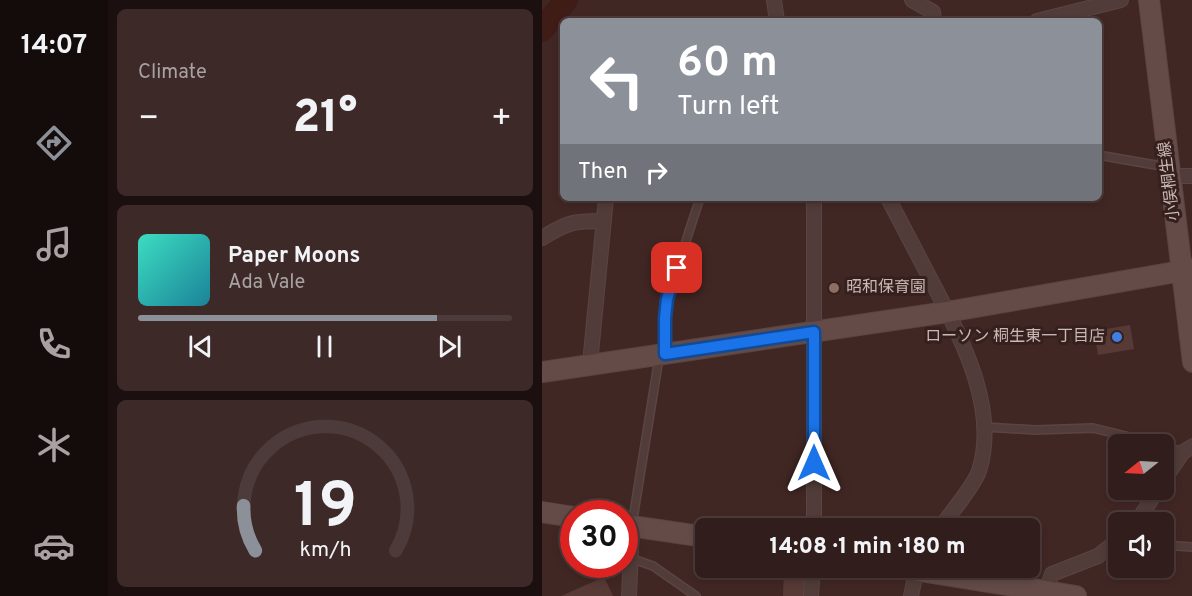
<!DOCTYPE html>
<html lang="en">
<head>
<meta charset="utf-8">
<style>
  body { margin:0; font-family:Overpass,"Noto Sans JP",sans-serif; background:#3d2a28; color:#f1f3f6; height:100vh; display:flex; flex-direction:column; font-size:22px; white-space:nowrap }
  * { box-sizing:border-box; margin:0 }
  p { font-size:20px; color:#a8a2a3 }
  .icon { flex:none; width:33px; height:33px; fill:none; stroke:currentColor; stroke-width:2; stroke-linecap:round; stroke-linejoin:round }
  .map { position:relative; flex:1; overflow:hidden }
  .side { display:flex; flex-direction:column; gap:9px; padding:9px; background:#1b100f; width:434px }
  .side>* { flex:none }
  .hud { position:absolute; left:18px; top:18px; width:542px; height:183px; border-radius:9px; box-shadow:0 3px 9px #0003,0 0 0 2px #4c3b3a; background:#8c9099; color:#fff; overflow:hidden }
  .needle { width:39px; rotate:252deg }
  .fabs { position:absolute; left:566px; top:434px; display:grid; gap:12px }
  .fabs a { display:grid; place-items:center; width:66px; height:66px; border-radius:9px; background:#311d1b; box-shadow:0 3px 9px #0003,0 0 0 2px #4c3b3a; font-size:30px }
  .speed { position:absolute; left:18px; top:500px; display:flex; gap:12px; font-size:30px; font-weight:700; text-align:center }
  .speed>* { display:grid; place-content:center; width:78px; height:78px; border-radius:50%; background:#311d1b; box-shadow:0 3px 9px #0003,0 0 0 2px #4c3b3a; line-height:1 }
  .speed .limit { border:9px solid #d22; background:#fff; color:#111 }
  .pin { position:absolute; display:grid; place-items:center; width:51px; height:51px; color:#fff; margin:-26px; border-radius:12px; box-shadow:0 3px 9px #0006 }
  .me { position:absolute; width:66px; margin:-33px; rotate:0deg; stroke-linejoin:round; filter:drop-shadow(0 0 4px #0008) }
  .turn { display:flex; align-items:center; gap:21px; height:126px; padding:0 18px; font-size:27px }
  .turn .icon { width:78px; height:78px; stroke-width:2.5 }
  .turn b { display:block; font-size:42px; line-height:51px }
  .then { display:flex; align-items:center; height:57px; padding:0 18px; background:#0003; gap:12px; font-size:22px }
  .big { font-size:45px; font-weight:800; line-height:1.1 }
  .side .card { flex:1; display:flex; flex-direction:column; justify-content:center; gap:9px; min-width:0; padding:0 21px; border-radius:9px; background:#3d2a28 }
  .side .dial { align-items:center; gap:0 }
  .dial svg { height:156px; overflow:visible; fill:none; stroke:#4c3b3a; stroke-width:7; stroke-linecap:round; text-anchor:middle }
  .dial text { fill:#f1f3f6; stroke:none }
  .song { display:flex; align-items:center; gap:18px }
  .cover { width:72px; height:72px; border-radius:9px; background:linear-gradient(135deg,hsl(170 70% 55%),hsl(190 70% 35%)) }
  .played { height:6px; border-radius:3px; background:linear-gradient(90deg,#8c9099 80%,#4c3b3a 80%) }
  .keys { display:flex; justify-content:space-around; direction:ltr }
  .heat { display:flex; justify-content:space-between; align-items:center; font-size:33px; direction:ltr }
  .trip { position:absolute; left:153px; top:518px; width:345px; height:60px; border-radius:9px; background:#311d1b; box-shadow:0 3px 9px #0003,0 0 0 2px #4c3b3a; font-weight:800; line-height:60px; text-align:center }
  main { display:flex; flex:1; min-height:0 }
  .menu { display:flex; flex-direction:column; width:108px; justify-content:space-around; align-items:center; background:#140c0b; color:#a8a2a3 }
  .menu .icon { width:42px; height:42px }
  .menu .active { color:#8c9099 }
  .menu b { font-size:27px; color:#f1f3f6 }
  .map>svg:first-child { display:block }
</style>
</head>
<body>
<main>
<nav class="menu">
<b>14:07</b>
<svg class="icon active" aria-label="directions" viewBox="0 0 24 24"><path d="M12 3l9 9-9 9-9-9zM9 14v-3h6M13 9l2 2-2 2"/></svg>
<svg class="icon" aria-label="music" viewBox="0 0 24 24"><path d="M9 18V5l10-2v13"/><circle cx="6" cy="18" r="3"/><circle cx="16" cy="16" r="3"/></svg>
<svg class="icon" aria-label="phone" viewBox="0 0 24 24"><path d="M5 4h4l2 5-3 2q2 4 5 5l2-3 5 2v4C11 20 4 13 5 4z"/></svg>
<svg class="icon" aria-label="climate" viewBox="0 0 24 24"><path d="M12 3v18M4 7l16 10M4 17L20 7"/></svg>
<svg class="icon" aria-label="car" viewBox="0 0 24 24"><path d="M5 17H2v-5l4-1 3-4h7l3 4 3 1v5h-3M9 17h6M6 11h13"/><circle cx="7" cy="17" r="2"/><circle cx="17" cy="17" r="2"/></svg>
</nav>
<section class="side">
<div class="card"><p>Climate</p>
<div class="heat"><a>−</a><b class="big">21°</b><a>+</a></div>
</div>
<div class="card">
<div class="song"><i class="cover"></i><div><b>Paper Moons</b><p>Ada Vale</p></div></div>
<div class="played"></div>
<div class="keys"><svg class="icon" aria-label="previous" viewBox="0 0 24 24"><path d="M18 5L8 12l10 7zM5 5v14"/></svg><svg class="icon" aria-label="pause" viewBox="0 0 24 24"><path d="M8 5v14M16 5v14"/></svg><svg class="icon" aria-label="next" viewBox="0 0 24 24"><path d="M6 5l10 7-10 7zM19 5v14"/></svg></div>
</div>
<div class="card dial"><svg viewBox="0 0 100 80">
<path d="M14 69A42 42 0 1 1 86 69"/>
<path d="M14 69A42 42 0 0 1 8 46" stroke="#8c9099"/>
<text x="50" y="56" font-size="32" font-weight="700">19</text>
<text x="50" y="72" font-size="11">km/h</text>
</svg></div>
</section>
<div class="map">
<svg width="651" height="596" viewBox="0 0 651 596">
  <rect width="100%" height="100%" fill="#412724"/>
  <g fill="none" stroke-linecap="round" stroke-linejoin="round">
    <path stroke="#401c17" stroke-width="24" d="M0,30L24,0"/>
  </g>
  <path fill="#573a36" d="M588,325L592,349L556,355L552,331Z
    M242,568H251V573L264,574L263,596H241Z
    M62,577L71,596H19Z"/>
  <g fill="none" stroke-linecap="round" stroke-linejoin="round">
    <g stroke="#5a4542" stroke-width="10">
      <path id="lane" d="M556,155L625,167
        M123,352V318L125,299L158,198
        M442,427L494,430L551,428L616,444
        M621,446L641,452
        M90,525L117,358
        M621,545L651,547
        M88,558L111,566L154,596"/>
    </g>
    <g stroke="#5a4542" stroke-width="16">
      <path id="street" d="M232,0L235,21
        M370,0L391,12L392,21
        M495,21L579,0
        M628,176H651
        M272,198V528
        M346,198C361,227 376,255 391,284C419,338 457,408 437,471C432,486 408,514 398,528
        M0,238C26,222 31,221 62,221
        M48,364L64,198
        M621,481L641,452L651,446
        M595,522L616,489
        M504,591L510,574L556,556L576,540
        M87,596L90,526
        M269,596L271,567
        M369,596L375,567"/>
    </g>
    <g stroke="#5a4542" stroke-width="22">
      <path id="secondary" d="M607,0L651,362
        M0,372L405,312L651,269
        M0,512L32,517
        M82,525L164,537
        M353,567L534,596"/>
    </g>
    <use href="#lane" stroke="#513c39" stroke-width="7"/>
    <use href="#street" stroke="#513c39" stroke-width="14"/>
    <use href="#secondary" stroke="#644b47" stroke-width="20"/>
  </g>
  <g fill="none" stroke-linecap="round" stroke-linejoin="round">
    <g stroke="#114b97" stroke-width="15">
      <path id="route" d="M135,268L125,299L123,318V354L272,332V463"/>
    </g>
    <use href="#route" stroke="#1a73e8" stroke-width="10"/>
  </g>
  <circle fill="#8d6e63" stroke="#36201e" stroke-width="2" cx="292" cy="288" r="6"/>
  <circle fill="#3f7fe0" stroke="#36201e" stroke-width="2" cx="575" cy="337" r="6"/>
  <g text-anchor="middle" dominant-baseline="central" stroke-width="6" stroke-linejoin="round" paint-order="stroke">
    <g font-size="16" fill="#cbb9b5" stroke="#36201e">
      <text transform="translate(628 181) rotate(-97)">小俣桐生線</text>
    </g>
    <g font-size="16" fill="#cbb9b5" stroke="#36201e" text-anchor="start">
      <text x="304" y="288">昭和保育園</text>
      <text x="563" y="337" text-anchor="end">ローソン 桐生東一丁目店</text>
    </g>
  </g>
</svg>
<div class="fabs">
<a><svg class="needle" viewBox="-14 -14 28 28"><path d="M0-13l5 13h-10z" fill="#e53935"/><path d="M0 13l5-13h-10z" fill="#a8a2a3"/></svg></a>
<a><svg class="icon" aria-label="sound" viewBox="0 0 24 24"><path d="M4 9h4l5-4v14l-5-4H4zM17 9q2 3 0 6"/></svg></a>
</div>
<div class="speed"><div class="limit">30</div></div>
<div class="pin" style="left:135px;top:268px;background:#d93025"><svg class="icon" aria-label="arrive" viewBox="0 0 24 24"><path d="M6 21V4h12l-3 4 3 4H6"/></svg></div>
<svg class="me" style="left:272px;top:463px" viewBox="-20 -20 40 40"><path d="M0-17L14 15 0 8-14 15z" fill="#1a73e8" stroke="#fff" stroke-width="4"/></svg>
<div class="trip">14:08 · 1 min · 180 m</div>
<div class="hud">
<div class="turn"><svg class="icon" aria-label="left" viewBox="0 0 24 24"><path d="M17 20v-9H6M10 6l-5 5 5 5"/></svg><div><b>60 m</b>Turn left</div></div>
<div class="then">Then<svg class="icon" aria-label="right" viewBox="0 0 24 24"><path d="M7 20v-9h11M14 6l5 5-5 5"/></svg></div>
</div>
</div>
</main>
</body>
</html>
